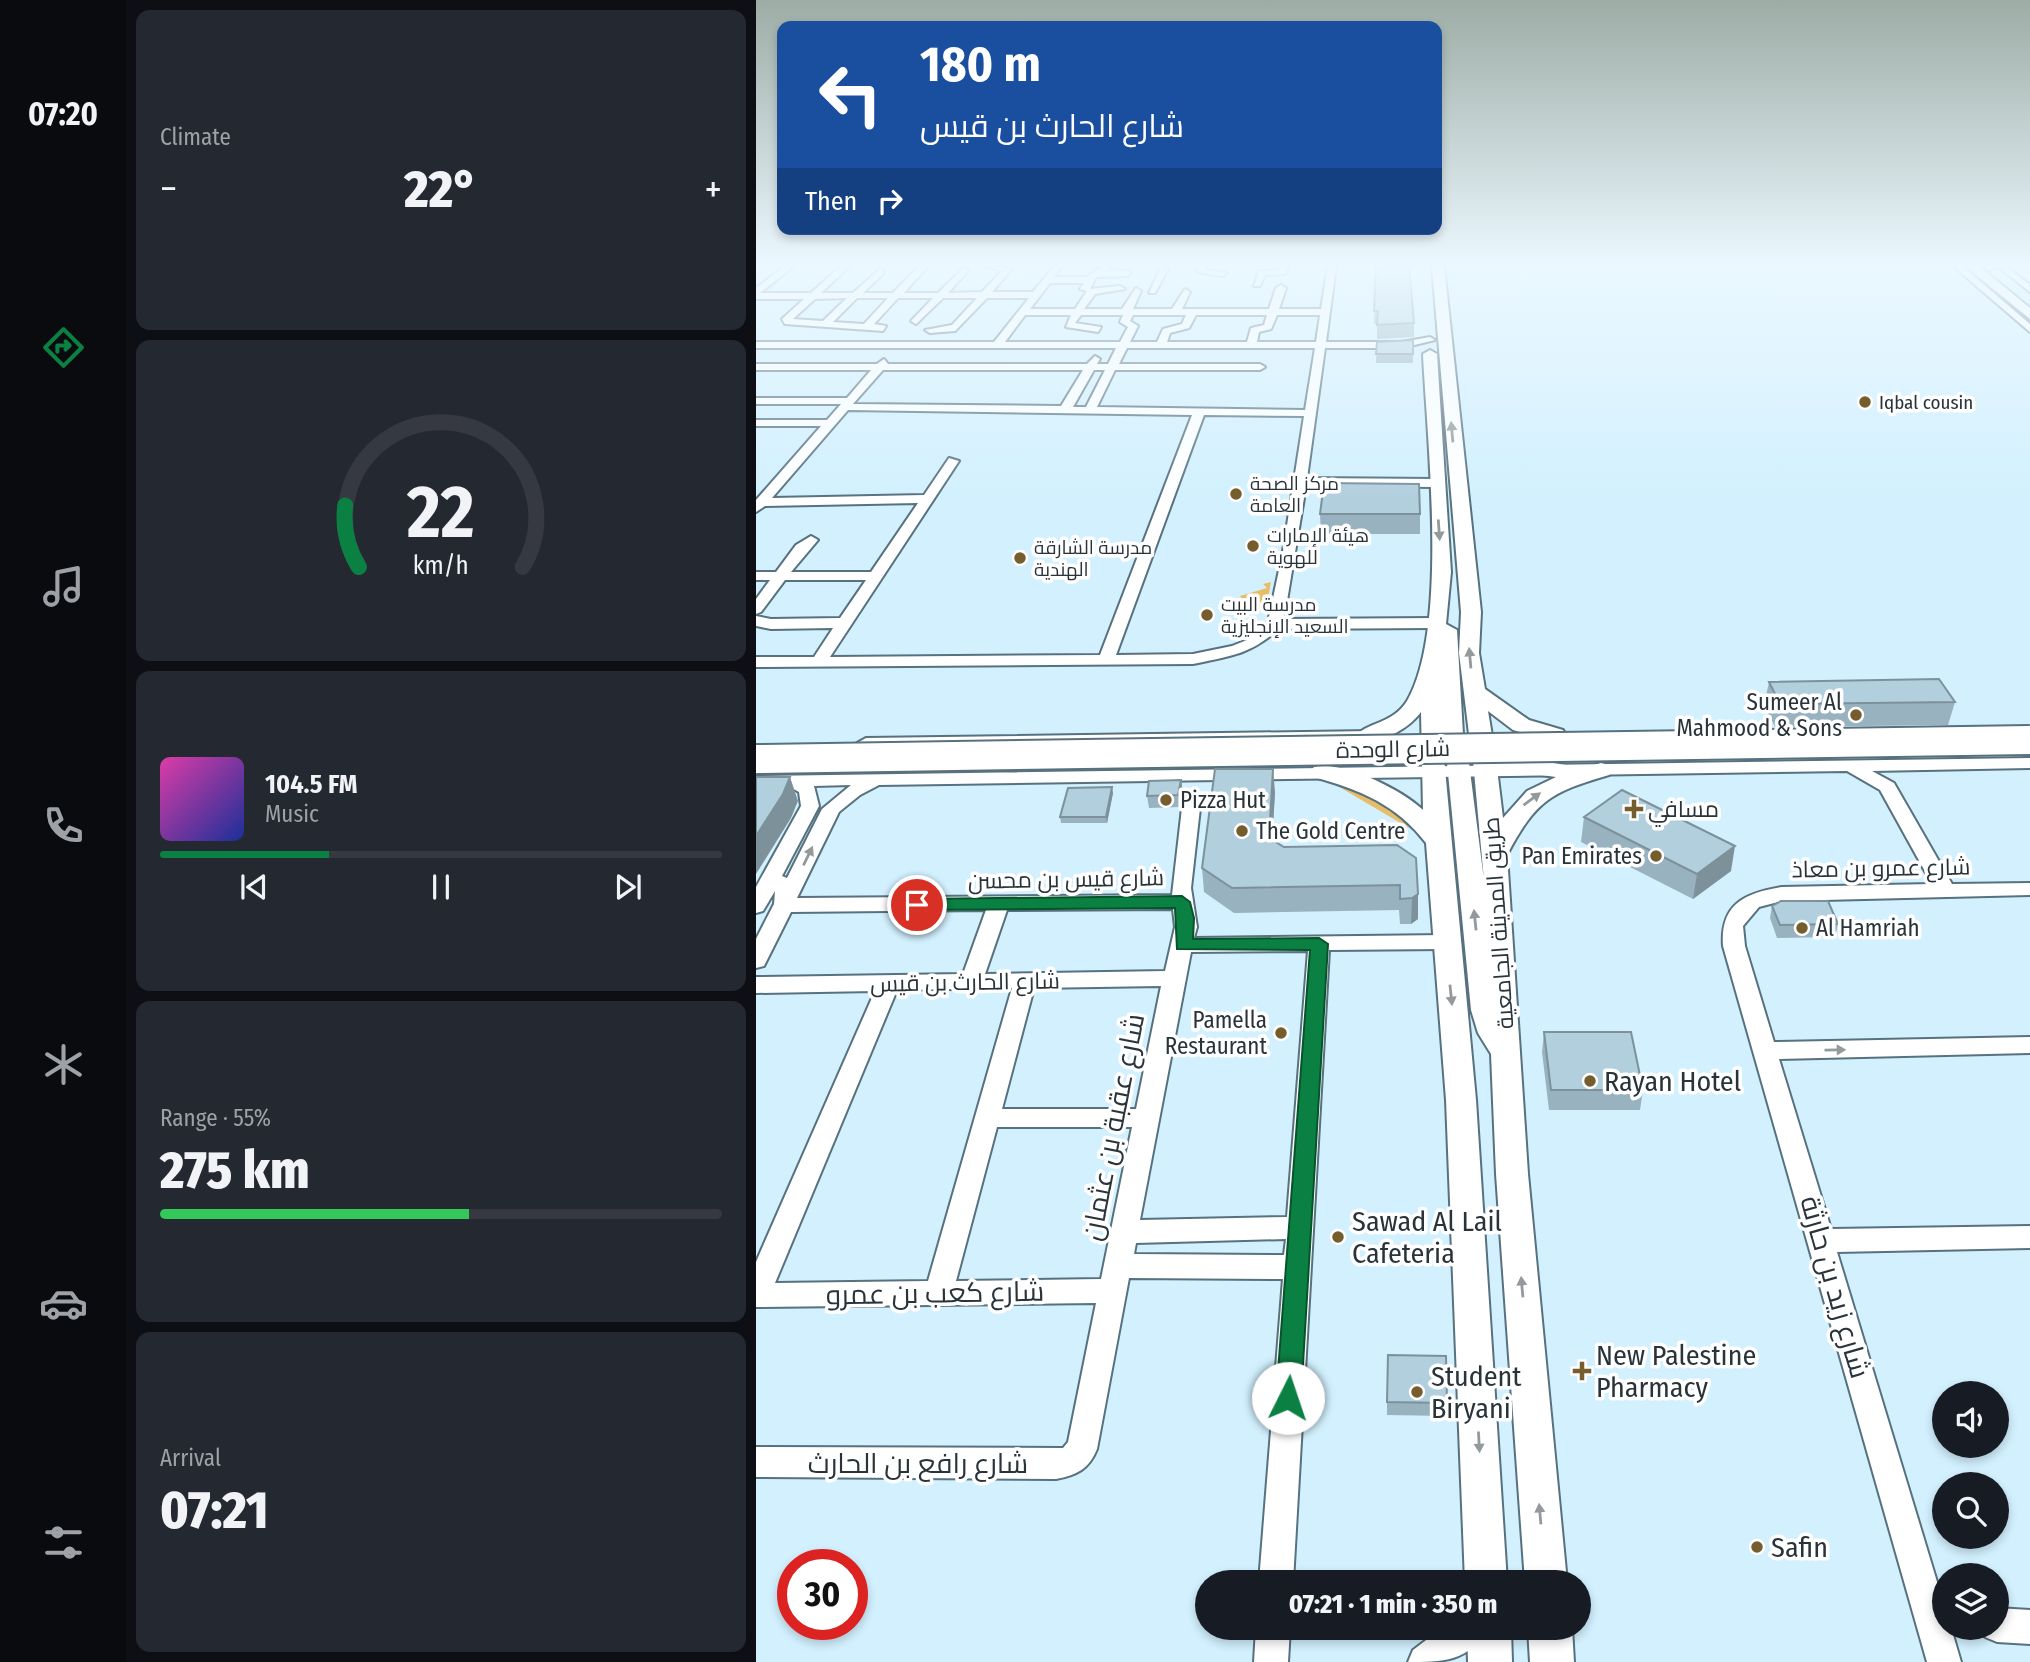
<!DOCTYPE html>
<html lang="en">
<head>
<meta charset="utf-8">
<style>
  body { margin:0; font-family:"Fira Sans Condensed",Cairo,sans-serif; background:#242831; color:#f1f3f6; height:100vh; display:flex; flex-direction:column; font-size:26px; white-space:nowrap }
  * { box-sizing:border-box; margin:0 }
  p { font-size:23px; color:#9ea1a6 }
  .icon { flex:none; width:38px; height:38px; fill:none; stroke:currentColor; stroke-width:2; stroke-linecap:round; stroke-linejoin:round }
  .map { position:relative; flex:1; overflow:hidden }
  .drawer { display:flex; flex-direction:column; gap:10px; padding:10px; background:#0d0f14; width:630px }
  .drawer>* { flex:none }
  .banner { position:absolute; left:21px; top:21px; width:665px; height:214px; border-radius:14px; box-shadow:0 4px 10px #0003; background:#1a4fa0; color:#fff; overflow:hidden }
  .fabs { position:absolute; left:1176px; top:1381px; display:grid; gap:14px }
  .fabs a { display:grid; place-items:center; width:77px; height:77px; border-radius:50%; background:#171b24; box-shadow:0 4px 10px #0003; font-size:35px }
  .speed { position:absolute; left:21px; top:1549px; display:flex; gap:14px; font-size:35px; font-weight:700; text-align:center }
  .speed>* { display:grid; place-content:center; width:91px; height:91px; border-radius:50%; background:#171b24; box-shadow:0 4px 10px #0003; line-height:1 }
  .speed .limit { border:10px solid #d22; background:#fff; color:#111 }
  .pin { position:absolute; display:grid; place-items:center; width:60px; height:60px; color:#fff; margin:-30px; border:4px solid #fff; border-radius:50%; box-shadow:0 2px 7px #0007 }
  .me { position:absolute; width:77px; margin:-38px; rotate:4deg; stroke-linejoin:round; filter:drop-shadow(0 0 5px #0008) }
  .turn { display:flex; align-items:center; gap:24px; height:147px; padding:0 28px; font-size:32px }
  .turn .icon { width:91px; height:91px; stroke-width:2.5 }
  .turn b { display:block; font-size:49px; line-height:60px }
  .then { display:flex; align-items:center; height:66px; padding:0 28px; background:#0003; gap:14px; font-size:26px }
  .big { font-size:52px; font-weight:800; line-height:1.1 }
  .drawer .widget { flex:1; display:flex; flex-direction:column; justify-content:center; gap:10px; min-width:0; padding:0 24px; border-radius:14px; background:#242831 }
  .drawer .dial { align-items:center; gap:0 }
  .dial svg { height:182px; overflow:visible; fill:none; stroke:#363941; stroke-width:7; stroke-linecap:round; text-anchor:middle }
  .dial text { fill:#f1f3f6; stroke:none }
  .song { display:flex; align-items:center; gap:21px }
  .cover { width:84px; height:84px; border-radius:10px; background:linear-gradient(135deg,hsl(320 70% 55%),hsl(230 70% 35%)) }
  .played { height:7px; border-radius:4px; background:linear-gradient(90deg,#0b8043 30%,#363941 30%) }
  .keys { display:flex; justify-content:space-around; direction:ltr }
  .heat { display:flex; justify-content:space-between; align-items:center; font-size:38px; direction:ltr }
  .charge { height:10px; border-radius:5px; background:linear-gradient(90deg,#34c759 55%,#363941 0) }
  .trip { position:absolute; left:439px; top:1570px; width:396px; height:70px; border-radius:35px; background:#171b24; box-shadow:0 4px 10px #0003; font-weight:800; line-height:70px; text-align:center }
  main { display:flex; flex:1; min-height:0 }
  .tabs { display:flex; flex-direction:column; width:126px; justify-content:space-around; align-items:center; background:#090b0e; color:#9ea1a6 }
  .tabs .icon { width:49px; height:49px }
  .tabs .selected { color:#0b8043 }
  .tabs b { font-size:32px; color:#f1f3f6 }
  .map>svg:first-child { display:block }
</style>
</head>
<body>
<main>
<nav class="tabs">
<b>07:20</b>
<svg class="icon selected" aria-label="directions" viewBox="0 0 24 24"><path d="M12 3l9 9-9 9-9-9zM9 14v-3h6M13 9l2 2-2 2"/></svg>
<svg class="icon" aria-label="music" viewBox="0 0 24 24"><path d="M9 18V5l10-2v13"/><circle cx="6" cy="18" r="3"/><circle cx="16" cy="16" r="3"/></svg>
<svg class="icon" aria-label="phone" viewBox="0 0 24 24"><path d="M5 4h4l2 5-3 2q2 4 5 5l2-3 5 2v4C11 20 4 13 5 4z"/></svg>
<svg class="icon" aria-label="climate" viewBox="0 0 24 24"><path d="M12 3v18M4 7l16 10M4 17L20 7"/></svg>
<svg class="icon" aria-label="car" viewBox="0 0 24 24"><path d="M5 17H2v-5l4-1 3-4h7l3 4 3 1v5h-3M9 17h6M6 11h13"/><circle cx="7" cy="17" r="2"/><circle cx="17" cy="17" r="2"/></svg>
<svg class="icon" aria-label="filters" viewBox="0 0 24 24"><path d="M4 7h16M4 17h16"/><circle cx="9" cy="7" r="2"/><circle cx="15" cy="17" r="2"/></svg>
</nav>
<section class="drawer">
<div class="widget"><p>Climate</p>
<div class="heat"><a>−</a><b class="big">22°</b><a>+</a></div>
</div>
<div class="widget dial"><svg viewBox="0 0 100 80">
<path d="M14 69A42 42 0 1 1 86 69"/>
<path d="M14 69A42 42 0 0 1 8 42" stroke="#0b8043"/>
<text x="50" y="56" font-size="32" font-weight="700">22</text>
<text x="50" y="72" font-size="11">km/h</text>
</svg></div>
<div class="widget">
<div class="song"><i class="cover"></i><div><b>104.5 FM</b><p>Music</p></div></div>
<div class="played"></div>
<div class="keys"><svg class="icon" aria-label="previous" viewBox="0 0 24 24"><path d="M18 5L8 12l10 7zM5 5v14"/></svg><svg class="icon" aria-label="pause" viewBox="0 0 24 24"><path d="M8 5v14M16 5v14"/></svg><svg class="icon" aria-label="next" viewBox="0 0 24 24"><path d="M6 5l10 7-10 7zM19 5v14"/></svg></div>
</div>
<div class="widget"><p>Range · 55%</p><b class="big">275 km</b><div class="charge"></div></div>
<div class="widget"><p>Arrival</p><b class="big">07:21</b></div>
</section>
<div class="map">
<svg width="1274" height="1662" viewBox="0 0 1274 1662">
  <rect width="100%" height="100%" fill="#d2f0fe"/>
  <path fill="#e8bd68" d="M515,582L510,610H491L481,602L487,600L484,596L511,588L507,584Z
    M580,785C608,790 639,803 653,828Z"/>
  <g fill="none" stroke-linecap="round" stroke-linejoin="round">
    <g stroke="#57717e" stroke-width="4">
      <path id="minor" d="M29,266H38L4,293H55L85,266H94L65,293H97L125,268L128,273L107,293H137L163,266H172L148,293H182L208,268L212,271L192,293L226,292L246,271L231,266L256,269L236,292H277L298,266H306L298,277H331L347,266H355L352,270L375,271L372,276L340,277L334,289L364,286L369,289L339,294L328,309H366L380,288L385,291L377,309H416L429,289L434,292L426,309H513L520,288L525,285L530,288L523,309H565L572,266H580L570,342H646L674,337L679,340L646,348H569L551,478L680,479L686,483L680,487L550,486L528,619L680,618L688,623L680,628L523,629C493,655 475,656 437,664L0,667V657H58L77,628L15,629L0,626V616L15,619L84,618L110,580H29L5,612L0,614V599L14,580H0V572H20L40,545L55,536L62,540L35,572H115L162,503L9,506L0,512V500L65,426H0V420H71L85,404H0V398H91L115,370H0V364H121L128,359L132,364H331L339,356L344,359L341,364H352L360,348H0V342H238L273,298H231L199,331L174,333L169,330L196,325L221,298H187L160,324L155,321L177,298H142L118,324L130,326L127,331L29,324L26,319L48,299H0V288ZM294,283H328L324,289L331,291L319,309H274ZM91,298L67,321L37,319L59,299ZM101,298H132L108,324L77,322ZM269,315H315L310,327L342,332L345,327L319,323L325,315H367L364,322L372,327L364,342H249ZM377,315H430L426,324L407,329L401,342H374L382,326L374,321ZM440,315H511L508,325L495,328L491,342H411L414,333L433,328ZM521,315H564L560,342H501L503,332L515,329ZM371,348H559L549,410L341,407L359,370H504L509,367L504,364H363ZM127,370H327L305,406L97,404ZM338,370H349L330,407H317ZM92,410L436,415L344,655L74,657L203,461L193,458L168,495L16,498ZM448,415L548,416L527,551L512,622L491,640L476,646L437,654L360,655Z
        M442,266H450V270L471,273L467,276L441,272Z
        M525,266H533L529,274L509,275L504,286H498L503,271L523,270Z
        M1197,266H1206L1274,324V332Z
        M1241,266H1250L1274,285V292Z
        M405,267L412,269L399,293H393Z
        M615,731L621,732L624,736L621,740L110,748L101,743L110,738Z
        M1274,758V768L1116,771L1138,783L1196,884L1274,883V895L1026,901L1003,907L987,926L989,946L1018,1042L1274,1037V1053L1023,1059L1075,1229L1274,1226V1248L1081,1252L1188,1605V1628H1195L1205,1662H1171L967,946C964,904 989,893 1026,887L1176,884L1124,790L1091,771L123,785L104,795L83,812L41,898L416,895L426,808L435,802L444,808L435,888L441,927L438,938L690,935L698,937L701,942L698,947L690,949L573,950L537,1582H503L527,1279L373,1278L341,1449C333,1469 321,1475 300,1479L0,1477V1447L307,1448L312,1442L340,1303L0,1307V1262L119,991L0,993V977L207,974L230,910L35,912L8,966L0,968V939L18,904L19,891L7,911L0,913V887L45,806L43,792L32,786H0V776ZM95,785L66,809L31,878L26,876L63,806L58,786ZM417,909L419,927L409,971L229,974L251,910ZM552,951L531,1217L384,1220L435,952ZM405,986L380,1109H246L278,988ZM256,988L172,1281L19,1283L141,990ZM241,1127H376L345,1279L200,1281ZM530,1239L528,1255L378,1254L380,1243Z
        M1241,1608L1274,1610V1644L1241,1642L1229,1637L1225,1628H1241Z
        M500,1628H534L532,1662H498Z
        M686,1628H730C715,1662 685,1662 652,1662L657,1650Z"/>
    </g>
    <g stroke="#57717e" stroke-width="4">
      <path id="major" d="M676,266H688L725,612L723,653L729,689L773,720L807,730L810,735L799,742L757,730L732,711L739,754L810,765L812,773L845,763L853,765L857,770L853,775C795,792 780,800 751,855L772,1174L811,1582H769L740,1174L735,1054L722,1033L715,1010L691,763L688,758L720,1100L751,1582H709L690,1100L670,843C640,804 604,790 558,777L554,772L558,767C587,760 646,790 667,810L665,712C650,731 633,737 611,743L600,736C609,723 637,724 651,701C693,629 671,441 667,354L674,350L681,354L695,572L690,624L701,630L707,734L714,742L703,653L705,612ZM711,759L717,761L728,880L713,763ZM741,769L800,777L771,791L747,818Z
        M1229,266H1240L1233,271Z
        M711,1628H755L756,1662H712Z
        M772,1628H816L818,1662H774Z"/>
    </g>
    <g stroke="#57717e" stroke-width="4">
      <path id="highway" d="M1209,266H1223L1274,308V319Z"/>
    </g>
    <use href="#minor" fill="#fff" fill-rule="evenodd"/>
    <use href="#major" fill="#fff" fill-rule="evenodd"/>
    <use href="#highway" fill="#fff" fill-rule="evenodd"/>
    <g stroke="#57717e" stroke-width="32" stroke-linecap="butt">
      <path id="highway-bridge" d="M0,759L1274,740"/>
    </g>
    <use href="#highway-bridge" stroke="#fff" stroke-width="28"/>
  </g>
  <path fill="#99b2bf" d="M620,266L658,323V337L621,339V324H618Z
    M657,340V363H620L621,342Z
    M564,514H664V534H565Z
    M1013,682L1199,702L1192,725L1019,727L1008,705Z
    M425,780L427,793L424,807L393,808L391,796Z
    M519,792L516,840L528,847L641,845L662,919L655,924H644L643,910L478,913L448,892L446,868Z
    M357,793L351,823H305L304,817Z
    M828,817L975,871L937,899L825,842Z
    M1016,906L1082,924L1079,937L1021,938L1014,918Z
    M788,1032L887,1090L884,1110H793L786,1052Z
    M631,1402L691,1403L690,1416L631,1415Z"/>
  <path fill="#7d919b" d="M517,769L519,792L515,862L513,838Z
    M34,777L42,801L35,818L0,874V836Z
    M425,780L427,793L424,807L422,795Z
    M356,787L357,793L351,823L350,817Z
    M979,846L975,871L937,899L941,874Z
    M662,894V919L655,924L656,898Z"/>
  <path fill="#b2cfde" stroke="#7d919b" stroke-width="2" d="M620,266H653L658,323L621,325L622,311H618Z
    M657,340V354H620L621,342Z
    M568,483L663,484L664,514H564Z
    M1183,679L1199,702L1024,704L1013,682Z
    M459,769H517L513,838L528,847L641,845L660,858L662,894L656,898L644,899V885L476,888L446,868Z
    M0,777H34L27,794L0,836Z
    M425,780L422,795L391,796L393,781Z
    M356,787L350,817H304L312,788Z
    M866,790L979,846L941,874L828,817Z
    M1025,901H1072L1082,924L1024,925L1016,906Z
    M788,1032H875L887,1090H795Z
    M632,1355L690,1356L691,1403L631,1402Z"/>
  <defs><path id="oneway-solid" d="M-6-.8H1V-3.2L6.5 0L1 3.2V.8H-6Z" transform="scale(1.75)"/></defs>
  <g fill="#949a9c">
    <use href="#oneway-solid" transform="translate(696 432) rotate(-95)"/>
    <use href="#oneway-solid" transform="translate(683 530) rotate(86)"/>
    <use href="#oneway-solid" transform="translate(714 658) rotate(-95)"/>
    <use href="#oneway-solid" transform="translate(776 799) rotate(-36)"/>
    <use href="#oneway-solid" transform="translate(52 856) rotate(-64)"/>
    <use href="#oneway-solid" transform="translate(719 920) rotate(-96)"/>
    <use href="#oneway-solid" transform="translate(695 995) rotate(84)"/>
    <use href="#oneway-solid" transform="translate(1079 1050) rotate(-1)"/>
    <use href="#oneway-solid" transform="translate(766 1287) rotate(-95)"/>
    <use href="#oneway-solid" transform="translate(723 1442) rotate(87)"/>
    <use href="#oneway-solid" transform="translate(784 1514) rotate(-95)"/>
  </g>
  <linearGradient id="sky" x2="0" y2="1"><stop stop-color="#9daca5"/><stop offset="0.53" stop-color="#ebf8ff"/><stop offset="1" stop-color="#ebf8ff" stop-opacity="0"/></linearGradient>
  <rect width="1274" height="499" fill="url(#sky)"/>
  <path fill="#0b8043" stroke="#07532c" stroke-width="2" d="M426,896L434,902L438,918L437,939L563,938L572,944L545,1398L541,1407L532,1410L524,1407L520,1398L554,950L421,949L419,908L161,910L153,905L161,899Z"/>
  <g fill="#755d2e" stroke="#fff" stroke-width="2.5">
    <circle cx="1109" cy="402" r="7"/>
    <circle cx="480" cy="494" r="7"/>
    <circle cx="497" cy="546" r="7"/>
    <circle cx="264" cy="558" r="7"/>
    <circle cx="451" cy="615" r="7"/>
    <circle cx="1100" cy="715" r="7"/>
    <circle cx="410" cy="800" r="7"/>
    <path d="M874.5 798.5h7v7h7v7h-7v7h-7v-7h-7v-7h7z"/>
    <circle cx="486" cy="831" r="7"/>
    <circle cx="900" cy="856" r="7"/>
    <circle cx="1046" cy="928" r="7"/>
    <circle cx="525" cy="1033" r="7"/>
    <circle cx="834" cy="1081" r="7"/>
    <circle cx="582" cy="1237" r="7"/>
    <path d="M822.5 1360.5h7v7h7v7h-7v7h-7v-7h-7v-7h7z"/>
    <circle cx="661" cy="1392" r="7"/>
    <circle cx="1001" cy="1547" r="7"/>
  </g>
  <g text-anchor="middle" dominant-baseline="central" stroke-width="7" stroke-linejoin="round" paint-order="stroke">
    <g font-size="19" fill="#29343a" stroke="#fff" text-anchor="start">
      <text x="1123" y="402">Iqbal cousin</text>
      <text x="494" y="483">مركز الصحة<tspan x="494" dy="22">العامة</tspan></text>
      <text x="511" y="535">هيئة الإمارات<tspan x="511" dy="22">للهوية</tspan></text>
      <text x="278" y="547">مدرسة الشارقة<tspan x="278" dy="22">الهندية</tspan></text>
      <text x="465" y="604">مدرسة البيت<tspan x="465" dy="22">السعيد الإنجليزية</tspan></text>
    </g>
    <g font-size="23" fill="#29343a" stroke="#fff" text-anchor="start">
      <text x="1086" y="702" text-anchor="end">Sumeer Al<tspan x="1086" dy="26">Mahmood &amp; Sons</tspan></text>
      <text x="424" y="800">Pizza Hut</text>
      <text x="892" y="809">مسافي</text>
      <text x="500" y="831">The Gold Centre</text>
      <text x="886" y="856" text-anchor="end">Pan Emirates</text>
      <text x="1060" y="928">Al Hamriah</text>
      <text x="511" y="1020" text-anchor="end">Pamella<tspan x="511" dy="26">Restaurant</tspan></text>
    </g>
    <g font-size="23" fill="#29343a" stroke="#fff">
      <text transform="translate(637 749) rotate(-1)">شارع الوحدة</text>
      <text transform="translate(1125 868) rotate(-1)">شارع عمرو بن معاذ</text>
      <text transform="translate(310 879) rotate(-1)">شارع قيس بن محسن</text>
      <text transform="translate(742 923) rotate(-94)">طريق المدينة الجامعية</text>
      <text transform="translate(209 982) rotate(-1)">شارع الحارث بن قيس</text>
    </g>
    <g font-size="28" fill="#29343a" stroke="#fff" text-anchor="start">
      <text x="848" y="1081">Rayan Hotel</text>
      <text x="596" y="1221">Sawad Al Lail<tspan x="596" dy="32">Cafeteria</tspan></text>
      <text x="840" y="1355">New Palestine<tspan x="840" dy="32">Pharmacy</tspan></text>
      <text x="675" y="1376">Student<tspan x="675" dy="32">Biryani</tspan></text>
      <text x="1015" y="1547">Safin</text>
    </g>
    <g font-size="28" fill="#29343a" stroke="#fff">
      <text transform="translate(357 1127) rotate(-79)">شارع عقبة بن عثمان</text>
      <text transform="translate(1079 1287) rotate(74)">شارع زيد بن حارثة</text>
      <text transform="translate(179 1293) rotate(-1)">شارع كعب بن عمرو</text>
      <text x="162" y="1463">شارع رافع بن الحارث</text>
    </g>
  </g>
</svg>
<div class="fabs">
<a><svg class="icon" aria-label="sound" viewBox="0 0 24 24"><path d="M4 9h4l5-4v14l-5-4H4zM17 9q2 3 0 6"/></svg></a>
<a><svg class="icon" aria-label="search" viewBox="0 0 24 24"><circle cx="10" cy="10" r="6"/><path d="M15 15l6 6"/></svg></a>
<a><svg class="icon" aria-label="layers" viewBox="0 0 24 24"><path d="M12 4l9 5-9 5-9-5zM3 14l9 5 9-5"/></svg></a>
</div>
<div class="speed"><div class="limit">30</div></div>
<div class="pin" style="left:161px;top:905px;background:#d93025"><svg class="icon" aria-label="arrive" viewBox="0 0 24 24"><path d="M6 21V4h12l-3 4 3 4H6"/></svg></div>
<svg class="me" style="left:532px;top:1398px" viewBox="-20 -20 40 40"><circle r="19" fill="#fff"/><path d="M0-13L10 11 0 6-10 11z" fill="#0b8043"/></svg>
<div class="trip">07:21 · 1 min · 350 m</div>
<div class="banner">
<div class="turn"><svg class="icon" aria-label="left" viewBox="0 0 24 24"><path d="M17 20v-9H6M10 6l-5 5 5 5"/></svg><div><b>180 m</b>شارع الحارث بن قيس</div></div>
<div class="then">Then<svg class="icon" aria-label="right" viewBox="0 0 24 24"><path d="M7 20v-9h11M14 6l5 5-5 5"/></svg></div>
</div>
</div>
</main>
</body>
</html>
